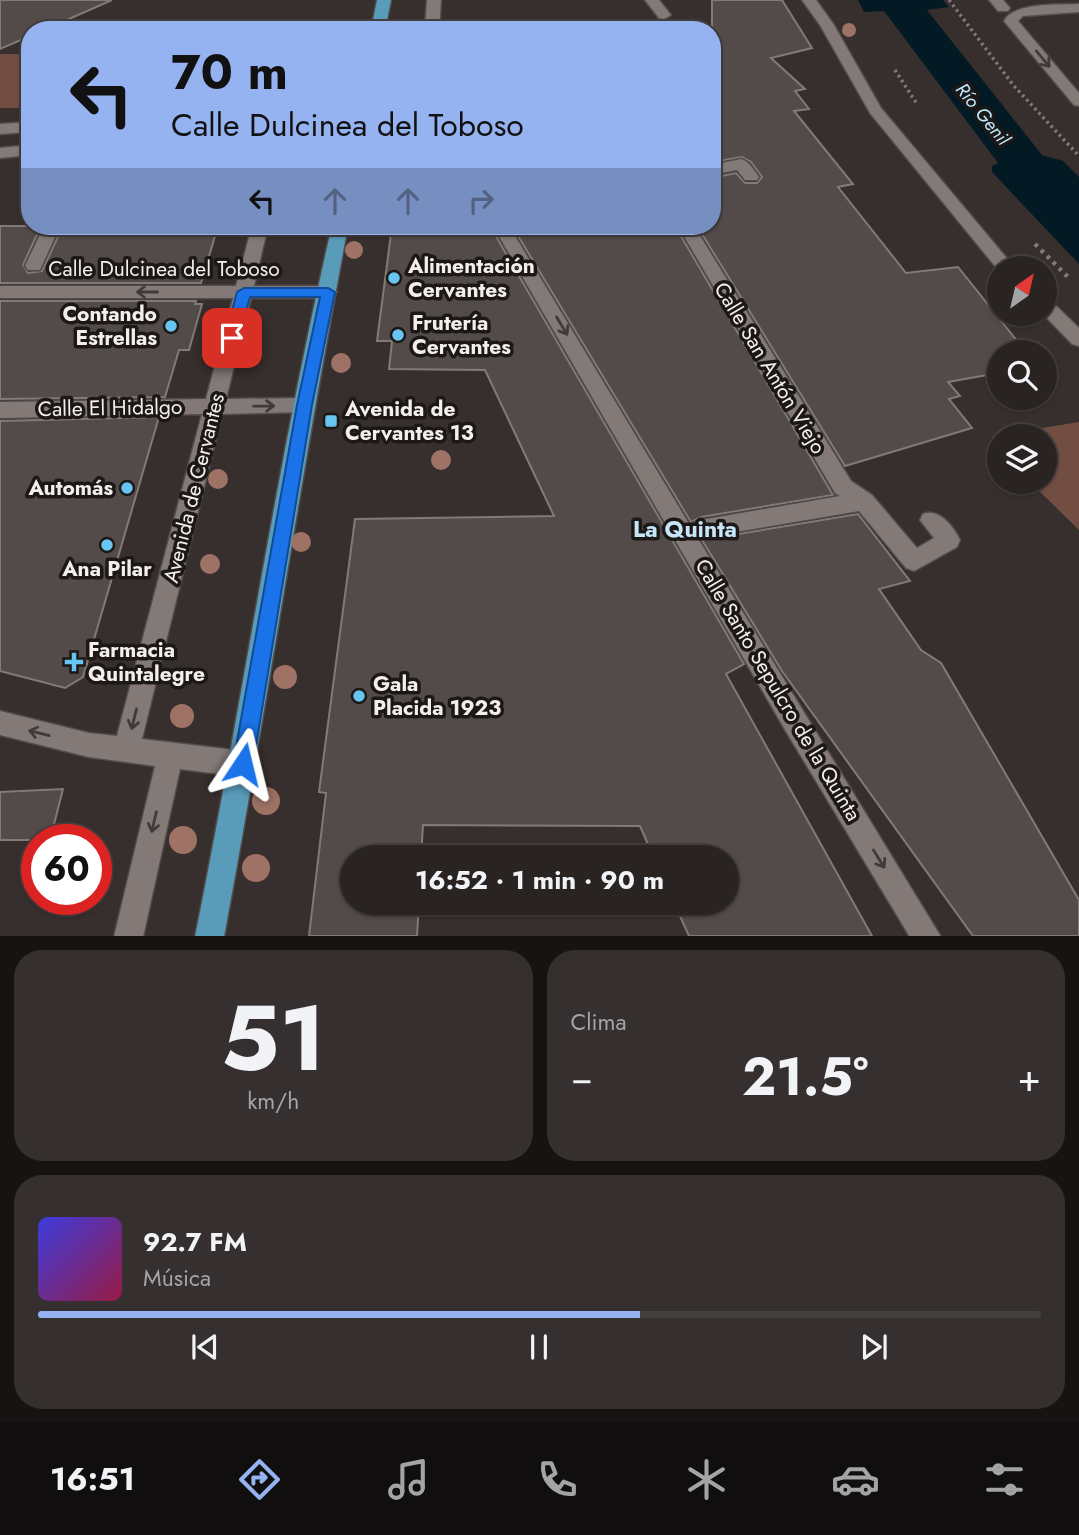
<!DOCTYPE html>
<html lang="es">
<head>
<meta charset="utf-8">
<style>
  body { margin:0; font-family:Jost,sans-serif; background:#352f2f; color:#f1f3f6; height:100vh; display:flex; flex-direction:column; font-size:26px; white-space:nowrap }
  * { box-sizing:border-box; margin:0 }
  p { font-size:23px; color:#a5a4a5 }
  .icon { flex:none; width:38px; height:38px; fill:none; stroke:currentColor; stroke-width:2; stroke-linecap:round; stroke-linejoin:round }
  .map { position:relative; height:936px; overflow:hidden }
  .drawer { display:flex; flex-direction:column; gap:14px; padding:14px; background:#171313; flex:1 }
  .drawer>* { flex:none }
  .guide { position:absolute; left:21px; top:21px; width:700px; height:214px; border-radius:28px; box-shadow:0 2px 5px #0004,0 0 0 2px #454040; background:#95b2f1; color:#111; overflow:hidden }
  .needle { width:46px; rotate:34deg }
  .fabs { position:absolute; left:987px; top:256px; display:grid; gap:14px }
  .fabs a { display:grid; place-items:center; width:70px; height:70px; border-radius:50%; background:#292322; box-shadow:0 2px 5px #0004,0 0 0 2px #454040; font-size:35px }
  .speed { position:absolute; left:21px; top:824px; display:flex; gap:14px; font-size:35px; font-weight:700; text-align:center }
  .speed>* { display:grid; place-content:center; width:91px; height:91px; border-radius:50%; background:#292322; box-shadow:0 2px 5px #0004,0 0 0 2px #454040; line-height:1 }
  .speed .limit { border:10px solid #d22; background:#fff; color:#111 }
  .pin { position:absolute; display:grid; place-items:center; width:60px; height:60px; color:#fff; margin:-30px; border-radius:14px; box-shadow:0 4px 10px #0006 }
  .me { position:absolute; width:77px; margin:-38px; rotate:10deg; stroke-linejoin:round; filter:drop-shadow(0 0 5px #0008) }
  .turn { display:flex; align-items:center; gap:24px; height:147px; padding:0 35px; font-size:32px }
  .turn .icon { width:91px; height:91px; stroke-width:2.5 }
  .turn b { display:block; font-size:49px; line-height:60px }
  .lanes { display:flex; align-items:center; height:66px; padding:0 35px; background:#0003; justify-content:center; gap:35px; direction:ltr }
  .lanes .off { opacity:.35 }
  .big { font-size:52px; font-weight:700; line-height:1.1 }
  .drawer .tile { flex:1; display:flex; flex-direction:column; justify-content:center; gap:10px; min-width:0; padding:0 24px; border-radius:28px; background:#352f2f }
  .drawer .dial { align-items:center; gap:0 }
  .dial b { font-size:91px; line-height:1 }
  .song { display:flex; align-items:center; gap:21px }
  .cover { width:84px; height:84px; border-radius:10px; background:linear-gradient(135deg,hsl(240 70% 55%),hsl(340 70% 35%)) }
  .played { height:7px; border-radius:4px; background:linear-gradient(90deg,#95b2f1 60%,#454040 60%) }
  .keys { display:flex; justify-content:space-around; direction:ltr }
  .heat { display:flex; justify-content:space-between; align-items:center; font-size:38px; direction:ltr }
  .drawer .tiles { flex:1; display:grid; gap:14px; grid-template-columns:1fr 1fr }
  .tile:last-child { grid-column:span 2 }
  .trip { position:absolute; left:340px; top:845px; width:399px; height:70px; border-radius:35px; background:#292322; box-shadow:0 2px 5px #0004,0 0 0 2px #454040; font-weight:700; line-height:70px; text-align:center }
  .menu { display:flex; height:112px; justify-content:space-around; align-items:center; background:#100e0e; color:#a5a4a5 }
  .menu .icon { width:49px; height:49px }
  .menu .active { color:#95b2f1 }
  .menu b { font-size:32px; color:#f1f3f6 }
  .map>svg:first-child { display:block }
</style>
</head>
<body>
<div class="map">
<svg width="1079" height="937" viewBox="0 0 1079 937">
  <rect width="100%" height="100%" fill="#372f2d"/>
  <path fill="#724e42" d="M0,54H30V108H0Z
    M1079,422V530L1029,481H1045V436H999V444L992,436Z"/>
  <path fill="#031a24" d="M858,0H943L949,7L927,10L1042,155L1063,161L1079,177V264L992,172V166L998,163L884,11L864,12Z"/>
  <path fill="#534b49" stroke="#827a77" stroke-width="2" d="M0,0H112L44,30H30V36L0,49Z
    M712,0H782L812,48L771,58L805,89L795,91L809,109L794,111L853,184L838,187L906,273L958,267L1026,352H999V373L948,382L960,396L949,399L972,428L845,466L697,226H712V178L736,173L745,183H757L762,177L751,162L742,157L712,162Z
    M0,226H41L23,265L28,273L42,271L63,226H218L201,283H0Z
    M392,226H490L744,664L726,674L872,936H689L674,903H726V858H654L640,826L423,825L421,858H352V903H419L417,936H309L326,793L319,792L355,519L554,516L485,370L389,369L392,341H377Z
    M512,226H675L833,495L701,517L691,522Z
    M0,301H196L195,304H202L189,350H179L165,397L0,399Z
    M159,417L83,677L65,688L0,671V421Z
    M858,514L910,581L879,589L921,650L941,663L1079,900V936H973L782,671L702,540Z
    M63,789L50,840H0V792Z"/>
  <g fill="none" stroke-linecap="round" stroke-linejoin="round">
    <g stroke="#514b49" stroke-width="3">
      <path id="minor" d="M427,0H441L439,30H425Z
        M645,0H659L671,15L664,19L659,18Z
        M802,0H816L834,25L881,108L1015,268H999V271L870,113L820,25Z
        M989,0H1003L1010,8L1008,11H998Z
        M1079,4V12L1023,16L1018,21L1079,93V106L1074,105L1004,21C1013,2 1059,5 1079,4Z
        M30,122V132L0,134V124Z
        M30,145V155L0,158V148Z
        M741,159C749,161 754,170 759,177L757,180H745L737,170L712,175V165Z
        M44,226H60L40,270H28L25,266Z
        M252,226H268L254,286H328L337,292L328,298H251L226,399L304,398L311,400L314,405L311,410L304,412L222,414L142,739L243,751L252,755L256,764L252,773L243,777L180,769L143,937H114L155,766L89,757L0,735V711L89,733L117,736L202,414L0,418V402L206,399L233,298H0V286H236Z
        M493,226H509L691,527L693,523L701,520L840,496L835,493L678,226H694L851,481L872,495L917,548L934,538L920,520L923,514C939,508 953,526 960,540L957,547L914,571L906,568L859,511L701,538L697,537L941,937H910L784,728Z
        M1045,299L1051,301L1079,328V346L1072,344L1042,313H1045Z"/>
    </g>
    <g stroke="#514b49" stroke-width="3">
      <path id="major" d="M377,0H391L385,30H371Z
        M332,226H348C303,462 268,700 224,937H195C243,700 277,461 332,226Z"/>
    </g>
    <path stroke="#817a79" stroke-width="3.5" stroke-dasharray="2.5 3.5" stroke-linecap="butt" d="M949,0L1014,86L1079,156
      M895,70L917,104"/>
    <path stroke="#817a79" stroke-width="4.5" stroke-dasharray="3.5 5" stroke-linecap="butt" d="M1035,244L1068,277"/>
    <use href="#minor" fill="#837a77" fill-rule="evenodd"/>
    <use href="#major" fill="#599cba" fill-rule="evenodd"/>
  </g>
  <g fill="#9e7365">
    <circle cx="849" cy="30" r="7"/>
    <circle cx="354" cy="250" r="9"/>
    <circle cx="341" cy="363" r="10"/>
    <circle cx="441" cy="460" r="10"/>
    <circle cx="218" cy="479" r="10"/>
    <circle cx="301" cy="542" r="10"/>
    <circle cx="210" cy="564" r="10"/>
    <circle cx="285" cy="677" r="12"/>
    <circle cx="182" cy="716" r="12"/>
    <circle cx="266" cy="801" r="14"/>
    <circle cx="183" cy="840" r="14"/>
    <circle cx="256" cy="868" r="14"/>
  </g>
  <defs><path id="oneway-shaft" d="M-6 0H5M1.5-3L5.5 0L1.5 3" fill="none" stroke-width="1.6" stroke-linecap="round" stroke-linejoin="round" transform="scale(1.75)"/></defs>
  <g stroke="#403a39">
    <use href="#oneway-shaft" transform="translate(1043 59) rotate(50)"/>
    <use href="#oneway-shaft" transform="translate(147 292) rotate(-180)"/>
    <use href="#oneway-shaft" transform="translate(562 326) rotate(59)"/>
    <use href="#oneway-shaft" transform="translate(264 406) rotate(-1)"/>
    <use href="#oneway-shaft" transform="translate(134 719) rotate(104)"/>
    <use href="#oneway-shaft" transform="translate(39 733) rotate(-166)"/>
    <use href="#oneway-shaft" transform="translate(154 822) rotate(103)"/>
    <use href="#oneway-shaft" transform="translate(879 859) rotate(58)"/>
  </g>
  <path fill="#1a73e8" stroke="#114b97" stroke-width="2" d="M244,288H328L335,292L312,405L253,764L250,771L243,774L236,771L233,764L297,405L320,297H250L239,338L232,343L225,338L237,292Z"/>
  <g fill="#68c4f0" stroke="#1c1817" stroke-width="2.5">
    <circle cx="394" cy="278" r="7"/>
    <circle cx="171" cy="326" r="7"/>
    <circle cx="398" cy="335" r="7"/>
    <rect x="324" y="414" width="14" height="14" rx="3.5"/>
    <circle cx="127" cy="488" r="7"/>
    <circle cx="107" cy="545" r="7"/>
    <path d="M70.5 651.5h7v7h7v7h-7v7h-7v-7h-7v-7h7z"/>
    <circle cx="359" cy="696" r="7"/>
  </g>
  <g text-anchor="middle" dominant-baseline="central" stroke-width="7" stroke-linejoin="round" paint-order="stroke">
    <g font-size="19" font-style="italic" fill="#bbe6fd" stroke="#1c1817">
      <text transform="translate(983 114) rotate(51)">Río Genil</text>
    </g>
    <g font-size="21" font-weight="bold" fill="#f4efee" stroke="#1c1817" text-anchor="start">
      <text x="408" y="266">Alimentación<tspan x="408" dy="24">Cervantes</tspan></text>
      <text x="157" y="314" text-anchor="end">Contando<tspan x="157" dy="24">Estrellas</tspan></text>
      <text x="412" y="323">Frutería<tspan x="412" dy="24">Cervantes</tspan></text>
      <text x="345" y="409">Avenida de<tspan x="345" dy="24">Cervantes 13</tspan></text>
      <text x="113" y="488" text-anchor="end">Automás</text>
      <text x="107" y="569" text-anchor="middle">Ana Pilar</text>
      <text x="88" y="650">Farmacia<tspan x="88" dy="24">Quintalegre</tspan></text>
      <text x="373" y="684">Gala<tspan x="373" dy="24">Placida 1923</tspan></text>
    </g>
    <g font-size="21" fill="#f4efee" stroke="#1c1817">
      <text x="164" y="269">Calle Dulcinea del Toboso</text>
      <text transform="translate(770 368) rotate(59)">Calle San Antón Viejo</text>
      <text transform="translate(110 408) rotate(-1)">Calle El Hidalgo</text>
      <text transform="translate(194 488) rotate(-76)">Avenida de Cervantes</text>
      <text transform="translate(778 690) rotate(59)">Calle Santo Sepulcro de la Quinta</text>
    </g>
    <g font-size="23" font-weight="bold" fill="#c6e5f6" stroke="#1c1817">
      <text x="685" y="529">La Quinta</text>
    </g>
  </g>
</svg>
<div class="fabs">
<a><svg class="needle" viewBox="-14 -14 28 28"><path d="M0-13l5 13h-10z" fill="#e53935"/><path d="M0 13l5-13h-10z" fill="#a5a4a5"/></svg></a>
<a><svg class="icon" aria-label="search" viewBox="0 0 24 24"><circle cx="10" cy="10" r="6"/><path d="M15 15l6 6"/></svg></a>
<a><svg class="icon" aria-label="layers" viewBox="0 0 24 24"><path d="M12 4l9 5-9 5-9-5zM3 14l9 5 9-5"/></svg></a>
</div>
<div class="speed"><div class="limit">60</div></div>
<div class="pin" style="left:232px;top:338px;background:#d93025"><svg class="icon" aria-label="arrive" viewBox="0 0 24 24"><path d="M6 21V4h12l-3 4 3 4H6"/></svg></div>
<svg class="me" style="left:243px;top:764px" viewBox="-20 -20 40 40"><path d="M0-17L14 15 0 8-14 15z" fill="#1a73e8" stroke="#fff" stroke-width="4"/></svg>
<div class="trip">16:52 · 1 min · 90 m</div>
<div class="guide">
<div class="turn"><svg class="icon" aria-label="left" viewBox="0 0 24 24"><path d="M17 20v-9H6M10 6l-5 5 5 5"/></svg><div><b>70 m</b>Calle Dulcinea del Toboso</div></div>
<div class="lanes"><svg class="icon" aria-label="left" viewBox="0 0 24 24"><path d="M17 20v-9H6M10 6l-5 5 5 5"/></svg><svg class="icon off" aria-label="ahead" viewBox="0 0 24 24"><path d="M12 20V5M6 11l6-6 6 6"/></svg><svg class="icon off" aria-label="ahead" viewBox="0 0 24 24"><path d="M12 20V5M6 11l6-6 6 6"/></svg><svg class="icon off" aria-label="right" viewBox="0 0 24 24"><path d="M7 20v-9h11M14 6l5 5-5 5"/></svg></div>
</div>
</div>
<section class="drawer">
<div class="tiles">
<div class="tile dial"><b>51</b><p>km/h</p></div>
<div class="tile"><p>Clima</p>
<div class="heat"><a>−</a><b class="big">21.5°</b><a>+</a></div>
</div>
<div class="tile">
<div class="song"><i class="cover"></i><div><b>92.7 FM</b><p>Música</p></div></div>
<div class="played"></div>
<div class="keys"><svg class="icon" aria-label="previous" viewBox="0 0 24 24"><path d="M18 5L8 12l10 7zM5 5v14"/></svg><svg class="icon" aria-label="pause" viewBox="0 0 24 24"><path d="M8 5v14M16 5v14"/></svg><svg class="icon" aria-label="next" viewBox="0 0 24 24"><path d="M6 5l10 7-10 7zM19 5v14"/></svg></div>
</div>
</div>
</section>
<nav class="menu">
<b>16:51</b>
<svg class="icon active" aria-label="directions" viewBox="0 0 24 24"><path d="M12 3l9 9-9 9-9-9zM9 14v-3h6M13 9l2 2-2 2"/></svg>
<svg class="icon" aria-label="music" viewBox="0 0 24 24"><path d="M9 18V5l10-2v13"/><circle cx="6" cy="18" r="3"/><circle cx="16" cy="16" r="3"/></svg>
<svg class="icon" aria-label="phone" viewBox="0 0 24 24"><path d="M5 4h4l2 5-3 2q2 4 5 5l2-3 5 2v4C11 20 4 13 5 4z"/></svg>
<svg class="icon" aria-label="climate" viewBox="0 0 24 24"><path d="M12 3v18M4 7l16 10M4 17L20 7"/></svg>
<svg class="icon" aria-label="car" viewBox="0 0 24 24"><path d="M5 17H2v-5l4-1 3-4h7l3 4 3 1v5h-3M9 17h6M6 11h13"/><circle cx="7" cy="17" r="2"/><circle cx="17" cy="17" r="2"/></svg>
<svg class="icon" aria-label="filters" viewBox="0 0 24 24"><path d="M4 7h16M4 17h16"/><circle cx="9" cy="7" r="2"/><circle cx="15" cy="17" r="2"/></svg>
</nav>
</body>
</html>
